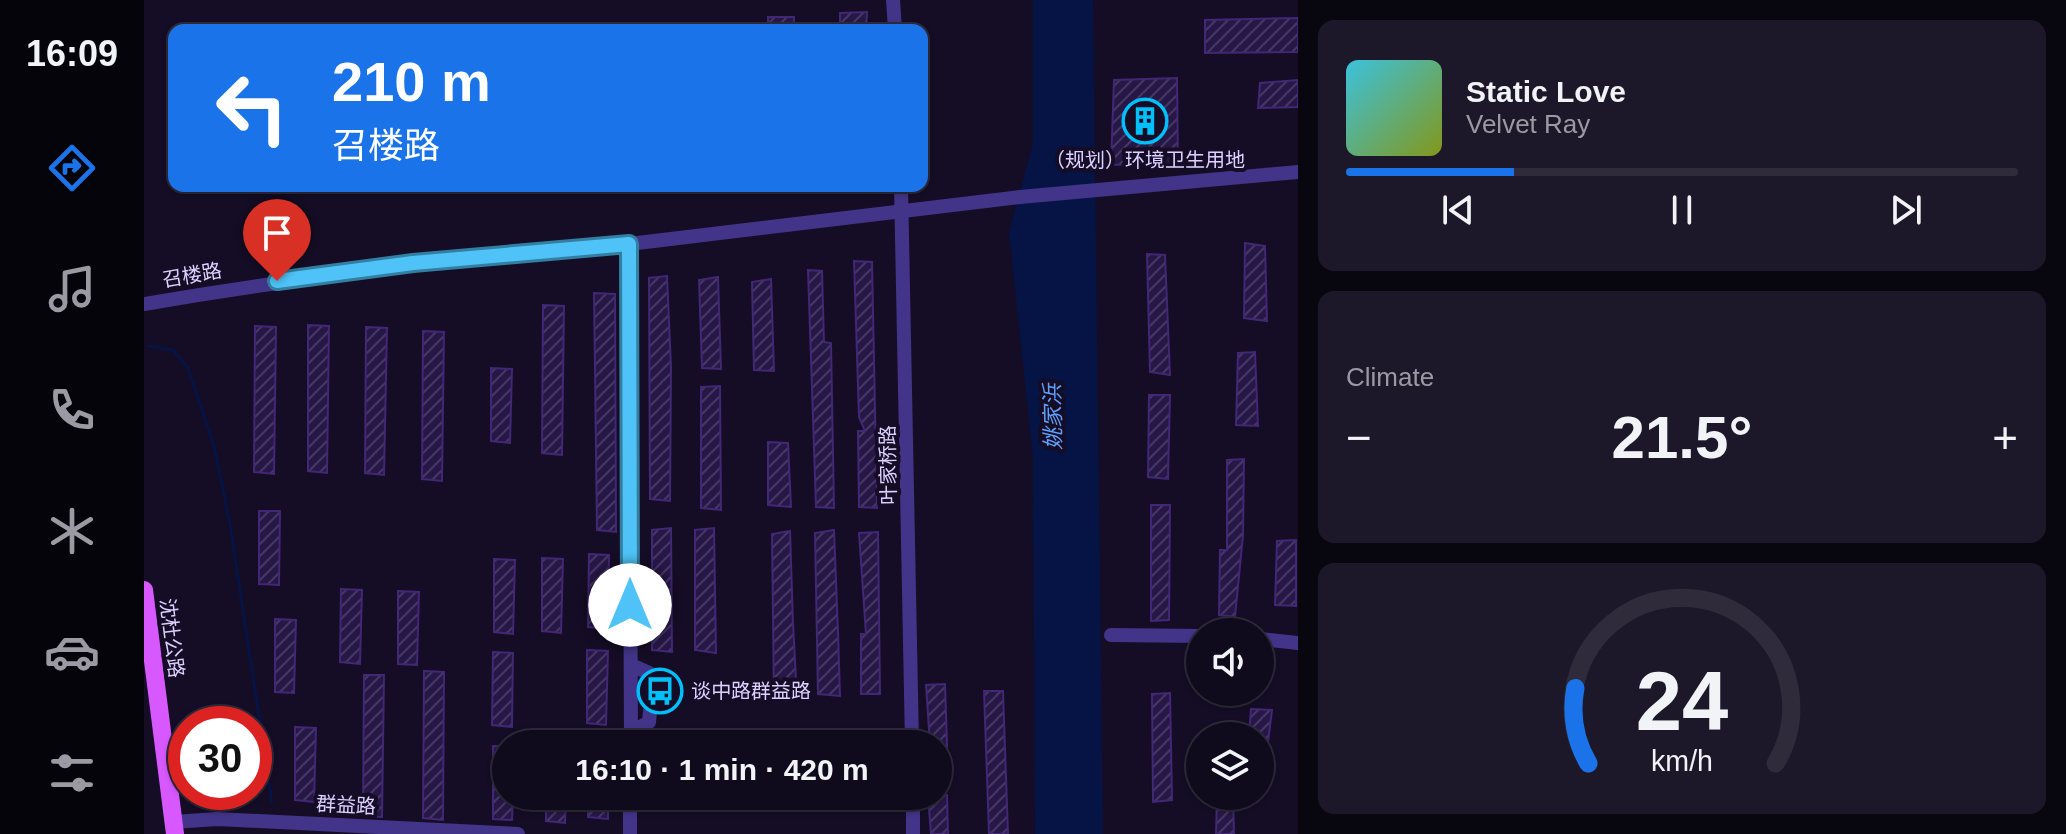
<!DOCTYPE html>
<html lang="en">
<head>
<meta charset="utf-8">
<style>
  body { margin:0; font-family:Helvetica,"Noto Sans SC",sans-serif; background:#1d1829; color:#f1f3f6; height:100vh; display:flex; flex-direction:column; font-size:30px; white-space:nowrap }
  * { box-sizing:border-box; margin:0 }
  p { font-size:26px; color:#9b9aa3 }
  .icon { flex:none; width:44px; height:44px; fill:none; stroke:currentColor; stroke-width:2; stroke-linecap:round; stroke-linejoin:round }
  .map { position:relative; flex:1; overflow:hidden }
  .panel { display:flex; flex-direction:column; gap:20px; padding:20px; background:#08060f; width:768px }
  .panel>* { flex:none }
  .guide { position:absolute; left:24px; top:24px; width:760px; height:168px; border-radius:16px; box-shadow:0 2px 6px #0004,0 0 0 2px #2f2b3b; background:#1a73e8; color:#fff; overflow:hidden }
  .fabs { position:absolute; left:1042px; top:618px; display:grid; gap:16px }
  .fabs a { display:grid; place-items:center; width:88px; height:88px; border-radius:50%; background:#0f0a1c; box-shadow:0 2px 6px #0004,0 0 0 2px #2f2b3b; font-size:40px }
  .speed { position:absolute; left:24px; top:706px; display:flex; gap:16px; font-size:40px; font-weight:700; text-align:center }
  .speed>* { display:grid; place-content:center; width:104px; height:104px; border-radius:50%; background:#0f0a1c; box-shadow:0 2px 6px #0004,0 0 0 2px #2f2b3b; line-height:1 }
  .speed .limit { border:12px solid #d22; background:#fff; color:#111 }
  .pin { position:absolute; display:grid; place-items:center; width:68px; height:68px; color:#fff; margin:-82px -34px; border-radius:50% 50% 50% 0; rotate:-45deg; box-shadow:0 0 8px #0007 }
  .pin .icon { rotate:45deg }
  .me { position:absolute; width:88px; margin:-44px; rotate:0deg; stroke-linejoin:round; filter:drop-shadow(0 0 6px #0008) }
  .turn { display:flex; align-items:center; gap:28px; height:168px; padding:0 32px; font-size:36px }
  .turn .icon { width:104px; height:104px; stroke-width:2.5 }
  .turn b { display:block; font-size:56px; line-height:68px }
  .big { font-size:60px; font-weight:700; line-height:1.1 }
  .panel .widget { flex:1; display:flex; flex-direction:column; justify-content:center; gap:12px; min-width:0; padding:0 28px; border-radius:16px; background:#1d1829 }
  .panel .dial { align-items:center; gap:0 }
  .dial svg { height:208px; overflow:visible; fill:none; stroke:#2f2b3b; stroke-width:7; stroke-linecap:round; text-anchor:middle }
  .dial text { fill:#f1f3f6; stroke:none }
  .song { display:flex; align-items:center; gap:24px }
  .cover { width:96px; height:96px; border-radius:12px; background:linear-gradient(135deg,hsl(190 70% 55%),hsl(70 70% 35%)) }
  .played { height:8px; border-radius:4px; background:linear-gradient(90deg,#1a73e8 25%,#2f2b3b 25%) }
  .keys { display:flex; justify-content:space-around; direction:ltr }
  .heat { display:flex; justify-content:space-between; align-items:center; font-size:44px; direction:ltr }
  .trip { position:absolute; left:348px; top:730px; width:460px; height:80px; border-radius:40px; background:#0f0a1c; box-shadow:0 2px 6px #0004,0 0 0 2px #2f2b3b; font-weight:700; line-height:80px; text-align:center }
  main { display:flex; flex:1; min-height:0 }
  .menu { display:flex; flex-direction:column; width:144px; justify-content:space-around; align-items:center; background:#06040b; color:#9b9aa3 }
  .menu .icon { width:56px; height:56px }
  .menu .on { color:#1a73e8 }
  .menu b { font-size:36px; color:#f1f3f6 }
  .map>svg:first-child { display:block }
</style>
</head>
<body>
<main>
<nav class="menu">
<b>16:09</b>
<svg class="icon on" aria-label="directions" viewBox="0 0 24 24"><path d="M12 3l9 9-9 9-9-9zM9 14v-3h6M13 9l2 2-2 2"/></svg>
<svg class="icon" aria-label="music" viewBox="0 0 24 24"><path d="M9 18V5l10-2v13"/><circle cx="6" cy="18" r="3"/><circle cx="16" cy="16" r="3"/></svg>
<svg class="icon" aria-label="phone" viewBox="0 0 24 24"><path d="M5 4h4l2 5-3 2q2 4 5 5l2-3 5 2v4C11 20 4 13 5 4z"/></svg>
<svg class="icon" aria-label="climate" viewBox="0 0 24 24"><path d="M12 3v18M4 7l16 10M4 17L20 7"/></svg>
<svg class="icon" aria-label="car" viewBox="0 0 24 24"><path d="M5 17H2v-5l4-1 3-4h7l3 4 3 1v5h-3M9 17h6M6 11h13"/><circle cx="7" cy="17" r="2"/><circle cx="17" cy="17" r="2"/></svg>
<svg class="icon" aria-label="filters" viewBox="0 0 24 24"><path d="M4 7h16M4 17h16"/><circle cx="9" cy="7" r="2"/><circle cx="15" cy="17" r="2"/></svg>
</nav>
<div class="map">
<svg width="1154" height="834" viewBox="0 0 1154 834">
  <defs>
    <pattern id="building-hatch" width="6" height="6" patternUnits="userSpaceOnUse" patternTransform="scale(2)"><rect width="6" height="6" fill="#271747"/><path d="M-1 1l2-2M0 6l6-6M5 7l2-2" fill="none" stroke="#463863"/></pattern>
  </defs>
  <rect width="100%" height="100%" fill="#140d25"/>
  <path fill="#061445" d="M889,0H949L959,834H891L889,458L865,232L889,143Z"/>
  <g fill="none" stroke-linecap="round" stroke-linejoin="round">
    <path stroke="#061445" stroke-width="3" d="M4,346L29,350L44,368L70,446L86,524L128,803"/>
  </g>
  <path fill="url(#building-hatch)" stroke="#412775" stroke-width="2" d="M723,12L722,30H696V13Z
    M624,17H650V30H624Z
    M1154,18V52L1061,53V20Z
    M1033,78L1034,163L967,165L970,80Z
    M1154,80V107L1114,108L1116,83Z
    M1101,243L1121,246L1123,321L1100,318Z
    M1003,254L1021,255L1026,375L1006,372Z
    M710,261L728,262L733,508L715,507L714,431H721L715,417Z
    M664,270L678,271L680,342L687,343L690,508L672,507Z
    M523,276L527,368L526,501L506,499L505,278Z
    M574,277L577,369L558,368L555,280Z
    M627,279L630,371L610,370L608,282Z
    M450,293L471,294L472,532L453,530Z
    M399,305L420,306L418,455L398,453Z
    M164,325L185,326L183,473L164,471Z
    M111,326L132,327L130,474L110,472Z
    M222,327L243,328L240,475L221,473Z
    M279,331L300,332L298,481L278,479Z
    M1111,352L1114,426L1092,425L1094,353Z
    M347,368L368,369L366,443L347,441Z
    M576,386L577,510L557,508V387Z
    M1005,395H1026L1024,479L1004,477Z
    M624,442L644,443L647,507L624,505Z
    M1100,459L1099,535L1091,617L1075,615L1076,550H1083V460Z
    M1007,505H1026L1025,620L1007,621Z
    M115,511H136L135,585L115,584Z
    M527,528L528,652L508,650V530Z
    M570,528L572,653L551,650V530Z
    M690,530L694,632L696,696L674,694L671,533Z
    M646,531L649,623L653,699L630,697L628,534Z
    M734,532L736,694H717V634H722L715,533Z
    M1152,540V606L1131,605L1133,541Z
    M445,554L465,555L464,629L444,627Z
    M398,558L419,559L417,633L398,631Z
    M350,559L371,560L369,634L350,632Z
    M197,589L218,590L216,664L196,662Z
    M254,591L275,592L273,665L254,664Z
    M131,619L152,620L150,693L131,692Z
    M443,650L464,651L462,725L443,723Z
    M349,652L369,653L368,727L348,725Z
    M280,671L300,672L299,820L279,818Z
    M220,675H240L238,817L219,816Z
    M801,684L804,775L794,774V744H786L782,685Z
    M840,691H859L864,834H845Z
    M1026,693L1028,800L1009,802L1008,694Z
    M1107,709L1128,710L1122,759H1116V736H1105Z
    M151,727L172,728L170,802L151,800Z
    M349,746H362V796H369L368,820L349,819Z
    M803,795L804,834H787L784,796Z
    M402,796H422L421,823L402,821Z
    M444,796H464V819L444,817Z
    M1073,796H1089L1090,834H1072Z"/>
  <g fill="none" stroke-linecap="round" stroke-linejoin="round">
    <path stroke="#423488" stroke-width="14" d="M749,0L751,30
      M757,186L768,744
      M876,197L1154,172
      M0,304C163,276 320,258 485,244L487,744
      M967,635L1056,636
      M1116,639L1154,643
      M487,665L505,673L509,681L505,722L487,732
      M769,796V834
      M29,822L73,819L374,834
      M486,834V796"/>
    <path stroke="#d758ff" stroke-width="18" d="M0,590L31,834"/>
    <path stroke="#423488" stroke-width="14" d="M485,244L876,197"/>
  </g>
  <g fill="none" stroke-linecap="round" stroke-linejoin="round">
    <g stroke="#337fa1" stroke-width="20">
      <path id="route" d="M133,281L269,263L485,244L486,605"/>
    </g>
    <use href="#route" stroke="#4fc3f7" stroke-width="14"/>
  </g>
  <defs>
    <g id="building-ring" transform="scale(2.3)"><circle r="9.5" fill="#140d25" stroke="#00c0fc" stroke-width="1.5"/><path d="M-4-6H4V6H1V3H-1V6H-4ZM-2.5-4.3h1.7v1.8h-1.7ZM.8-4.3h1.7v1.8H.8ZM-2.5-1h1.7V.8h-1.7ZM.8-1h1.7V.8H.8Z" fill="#00c0fc"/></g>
    <g id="bus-ring" transform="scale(2.3)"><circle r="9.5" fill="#140d25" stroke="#00c0fc" stroke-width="1.5"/><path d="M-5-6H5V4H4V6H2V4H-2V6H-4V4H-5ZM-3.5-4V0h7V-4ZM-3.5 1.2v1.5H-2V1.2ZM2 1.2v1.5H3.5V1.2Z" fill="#00c0fc"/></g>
  </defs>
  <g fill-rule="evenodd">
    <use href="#building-ring" x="1001" y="121"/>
    <use href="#bus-ring" x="516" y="691"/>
  </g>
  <g text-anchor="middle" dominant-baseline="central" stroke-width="8" stroke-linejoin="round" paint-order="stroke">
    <g font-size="20" fill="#dcd1ff" stroke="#140d25">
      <text x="1001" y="160">（规划）环境卫生用地</text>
      <text x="547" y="691" text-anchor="start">谈中路群益路</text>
    </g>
    <g font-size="20" fill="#dcd1ff" stroke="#140d25">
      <text transform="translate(48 275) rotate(-10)">召楼路</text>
      <text transform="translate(744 465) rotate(-91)">叶家桥路</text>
      <text transform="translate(28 638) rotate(83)">沈杜公路</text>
      <text transform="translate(202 805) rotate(3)">群益路</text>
    </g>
    <g font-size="22" font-style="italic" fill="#5f9fff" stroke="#140d25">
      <text transform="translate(909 417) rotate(-91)">姚家浜</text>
    </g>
  </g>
</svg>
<div class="fabs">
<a><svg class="icon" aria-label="sound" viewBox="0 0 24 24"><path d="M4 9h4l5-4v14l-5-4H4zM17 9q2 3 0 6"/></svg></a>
<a><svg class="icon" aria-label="layers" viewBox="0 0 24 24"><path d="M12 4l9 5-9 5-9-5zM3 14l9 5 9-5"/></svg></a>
</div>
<div class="speed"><div class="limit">30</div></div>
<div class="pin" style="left:133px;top:281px;background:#d93025"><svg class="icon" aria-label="arrive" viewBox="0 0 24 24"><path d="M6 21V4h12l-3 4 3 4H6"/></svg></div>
<svg class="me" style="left:486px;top:605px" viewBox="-20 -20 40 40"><circle r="19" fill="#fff"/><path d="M0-13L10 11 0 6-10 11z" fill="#4fc3f7"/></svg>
<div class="trip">16:10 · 1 min · 420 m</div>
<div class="guide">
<div class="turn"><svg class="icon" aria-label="left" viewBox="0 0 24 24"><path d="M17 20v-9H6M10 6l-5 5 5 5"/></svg><div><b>210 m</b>召楼路</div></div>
</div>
</div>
<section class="panel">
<div class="widget">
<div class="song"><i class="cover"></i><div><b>Static Love</b><p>Velvet Ray</p></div></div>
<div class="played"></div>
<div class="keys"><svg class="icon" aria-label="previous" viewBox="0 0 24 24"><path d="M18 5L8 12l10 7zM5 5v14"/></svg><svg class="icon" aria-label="pause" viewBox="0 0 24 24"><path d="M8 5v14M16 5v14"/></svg><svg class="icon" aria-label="next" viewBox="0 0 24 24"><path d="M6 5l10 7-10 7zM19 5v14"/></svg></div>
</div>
<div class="widget"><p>Climate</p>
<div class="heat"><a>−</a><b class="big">21.5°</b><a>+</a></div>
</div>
<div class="widget dial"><svg viewBox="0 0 100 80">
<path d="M14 69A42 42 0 1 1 86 69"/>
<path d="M14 69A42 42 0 0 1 9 40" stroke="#1a73e8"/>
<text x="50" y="56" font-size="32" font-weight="700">24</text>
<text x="50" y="72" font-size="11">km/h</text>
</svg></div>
</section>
</main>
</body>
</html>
